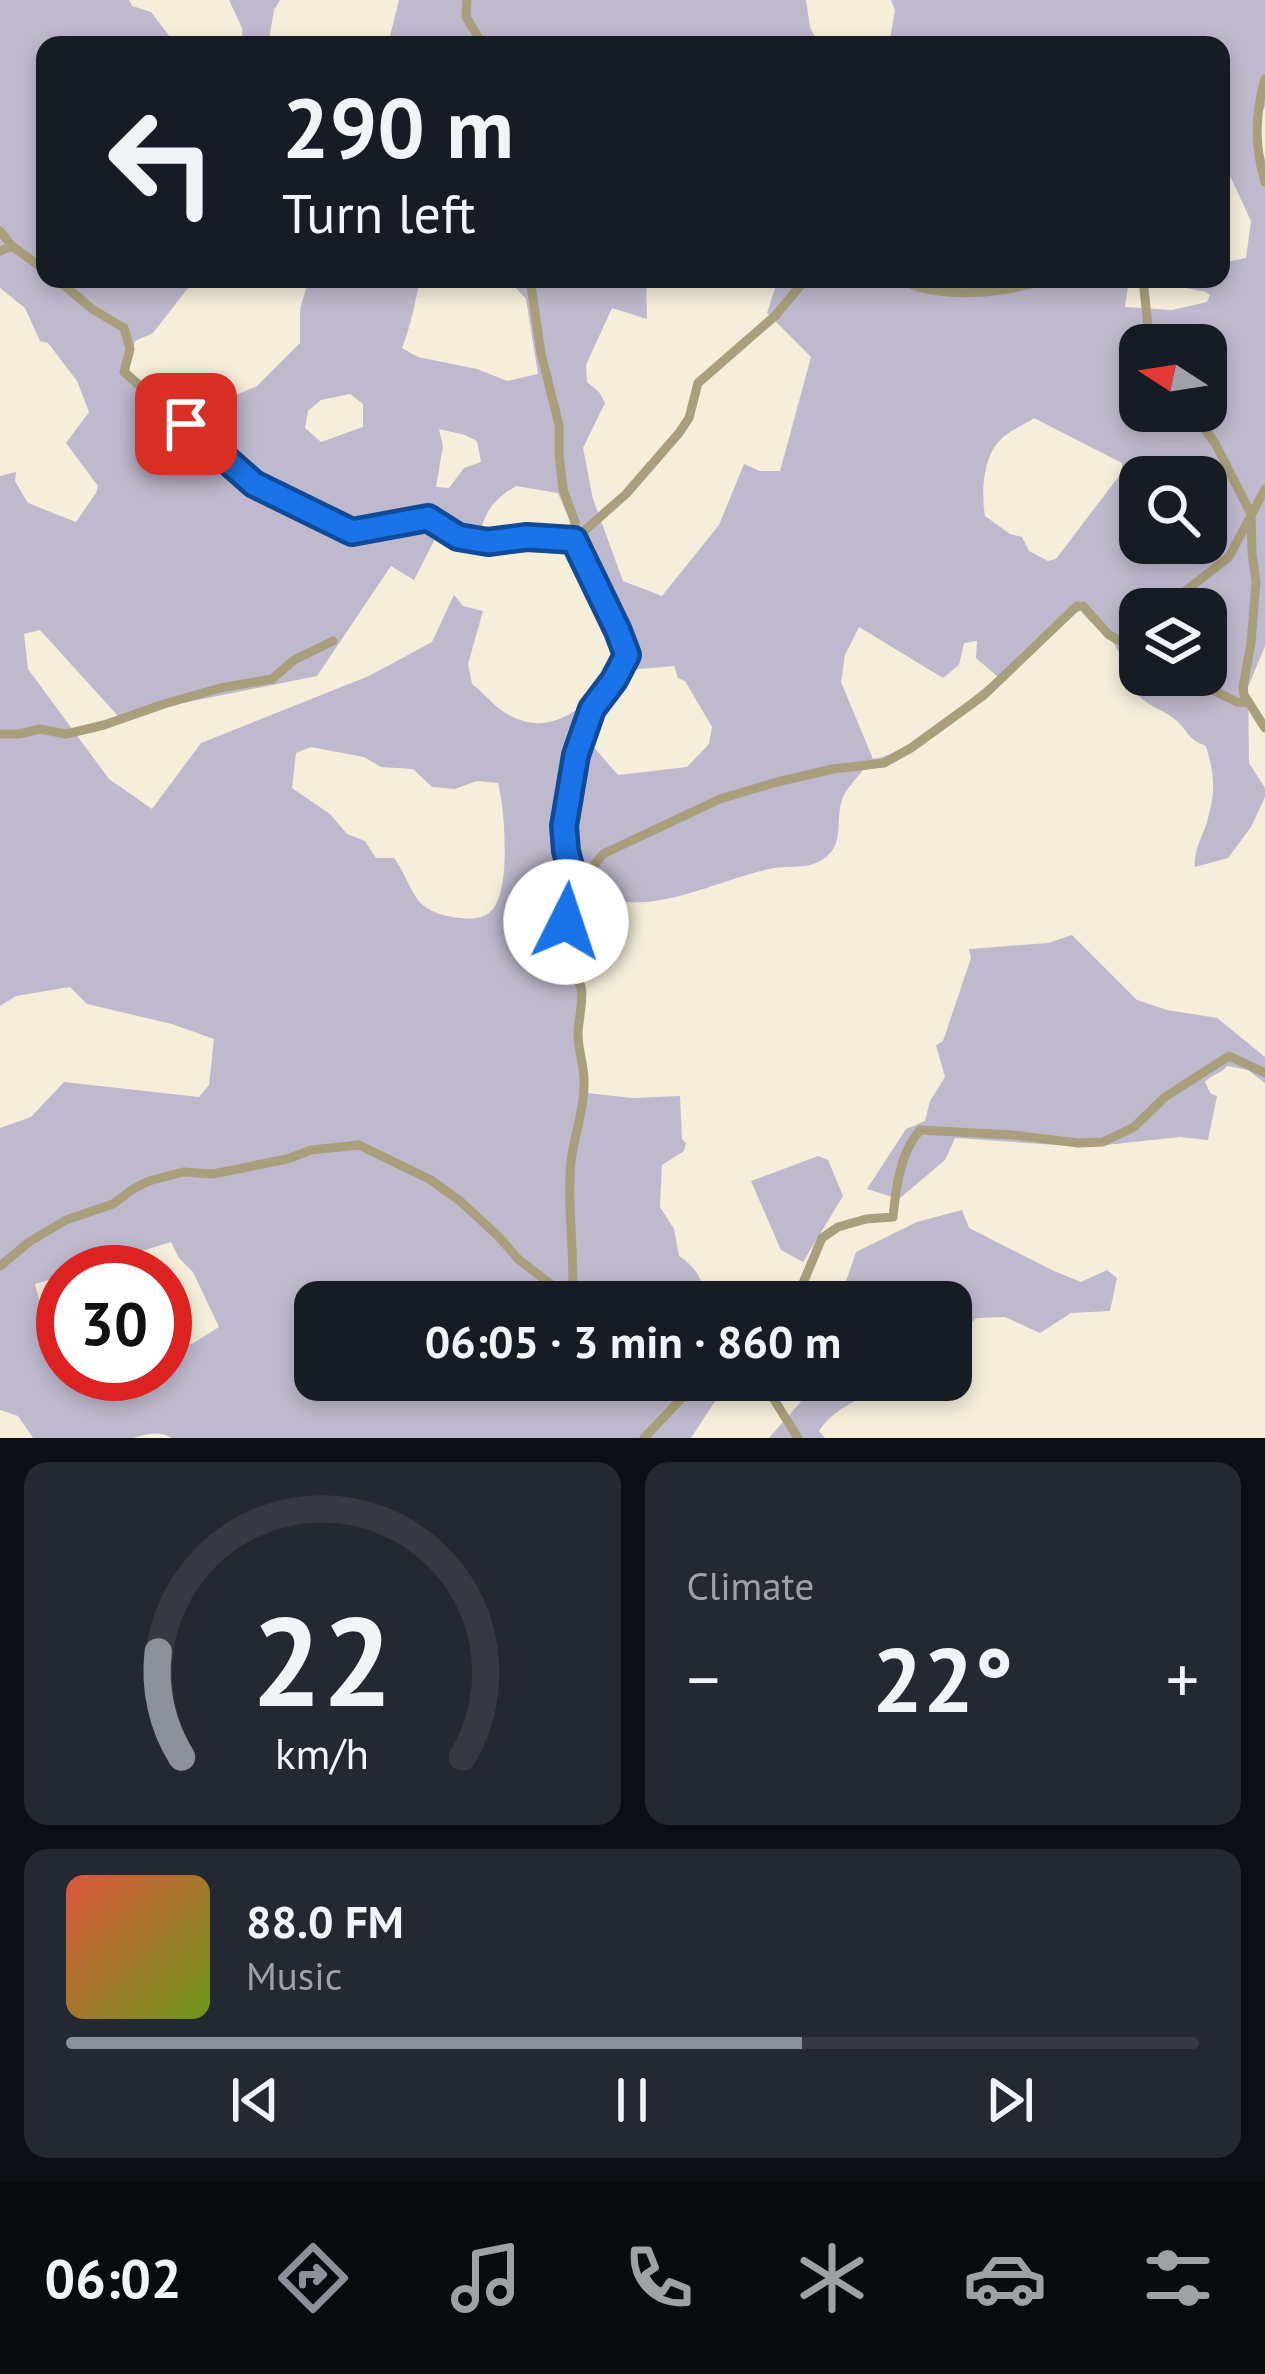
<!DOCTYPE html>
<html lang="en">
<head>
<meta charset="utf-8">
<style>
  body { margin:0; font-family:"PT Sans",sans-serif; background:#242831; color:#f1f3f6; height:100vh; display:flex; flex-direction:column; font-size:45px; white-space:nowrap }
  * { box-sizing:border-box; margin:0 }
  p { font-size:39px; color:#9ea1a6 }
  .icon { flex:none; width:66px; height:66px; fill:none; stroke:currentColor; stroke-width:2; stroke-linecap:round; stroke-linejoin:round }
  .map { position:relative; height:1438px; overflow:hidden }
  .drawer { display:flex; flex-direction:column; gap:24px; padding:24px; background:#0d0f14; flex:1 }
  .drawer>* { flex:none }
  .guide { position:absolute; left:36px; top:36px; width:1194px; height:252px; border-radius:24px; box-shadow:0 6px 18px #0003; background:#171b24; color:#f1f3f6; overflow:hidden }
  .needle { width:78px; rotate:282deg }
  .buttons { position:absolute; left:1119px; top:324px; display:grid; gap:24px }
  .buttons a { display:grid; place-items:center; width:108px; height:108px; border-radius:24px; background:#171b24; box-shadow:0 6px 18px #0003; font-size:60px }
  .speed { position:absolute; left:36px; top:1245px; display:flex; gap:24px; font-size:60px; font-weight:700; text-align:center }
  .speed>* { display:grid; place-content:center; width:156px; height:156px; border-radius:50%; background:#171b24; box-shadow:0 6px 18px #0003; line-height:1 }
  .speed .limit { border:18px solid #d22; background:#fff; color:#111 }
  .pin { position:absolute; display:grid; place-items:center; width:102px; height:102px; color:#fff; margin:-51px; border-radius:24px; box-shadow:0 6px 18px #0006 }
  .me { position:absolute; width:132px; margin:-66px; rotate:4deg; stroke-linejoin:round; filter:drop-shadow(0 0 9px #0008) }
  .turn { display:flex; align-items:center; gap:42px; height:252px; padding:0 48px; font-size:54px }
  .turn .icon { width:156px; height:156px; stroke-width:2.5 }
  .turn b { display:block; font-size:84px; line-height:102px }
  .big { font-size:90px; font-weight:700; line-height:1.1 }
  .drawer .widget { flex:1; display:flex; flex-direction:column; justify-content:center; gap:18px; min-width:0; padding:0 42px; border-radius:24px; background:#242831 }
  .drawer .dial { align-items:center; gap:0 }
  .dial svg { height:312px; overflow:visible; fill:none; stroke:#363941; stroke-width:7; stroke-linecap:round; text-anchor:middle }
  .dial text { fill:#f1f3f6; stroke:none }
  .song { display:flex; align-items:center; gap:36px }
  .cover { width:144px; height:144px; border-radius:18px; background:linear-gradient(135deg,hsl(10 70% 55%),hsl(80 70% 35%)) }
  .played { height:12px; border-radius:6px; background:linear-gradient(90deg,#8c9099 65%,#363941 65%) }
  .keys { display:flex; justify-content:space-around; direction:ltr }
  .heat { display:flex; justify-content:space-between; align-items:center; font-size:66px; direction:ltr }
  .drawer .tiles { flex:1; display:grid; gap:24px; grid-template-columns:1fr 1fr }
  .widget:last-child { grid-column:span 2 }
  .trip { position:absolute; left:294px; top:1281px; width:678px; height:120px; border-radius:24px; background:#171b24; box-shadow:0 6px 18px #0003; font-weight:700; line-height:120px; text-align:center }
  .tabs { display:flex; height:192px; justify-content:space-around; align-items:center; background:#090b0e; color:#9ea1a6 }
  .tabs .icon { width:84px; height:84px }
  .tabs .active { color:#8c9099 }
  .tabs b { font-size:54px; color:#f1f3f6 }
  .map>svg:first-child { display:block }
</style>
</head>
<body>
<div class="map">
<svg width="1265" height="1438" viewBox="0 0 1265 1438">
  <rect width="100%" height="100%" fill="#f4eeda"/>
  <path fill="#bfb9ce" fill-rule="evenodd" d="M0,0H129L132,6L151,12L173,41L180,45H45V279H203L188,288L153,333L135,341L128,369L164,403L184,413L192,423L212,413L231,397L257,386L300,343V309L309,279H420C415,303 411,325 402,348L418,357L477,369L507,381L538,374L526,299L515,287L517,279H646L647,319L612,308L586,365L587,382L599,392L605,403L583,448L593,499L623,581L662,596L719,525L744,464L760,471H780L811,357L767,313L778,279H908L912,282L960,287L969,279H1129L1125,307L1172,310L1207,302L1210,295L1206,292L1143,279H1221V263L1246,258L1251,221L1230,176L1221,166V45L1172,41L1163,45H889L895,10L891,0H1265V106C1257,121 1260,143 1265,160V646L1248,687L1249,763L1265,788V797L1251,827L1228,858L1195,867C1193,850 1204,835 1208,818C1216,789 1214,774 1206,746C1188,739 1190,734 1178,722C1167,711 1149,707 1138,695C1125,681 1125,660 1114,644C1105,632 1090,624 1081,611L1074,612L1005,680L887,766L863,770C856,779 845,790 842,800C835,820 845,846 823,859C807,870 787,865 769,869C705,883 648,922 582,890L577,897L559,953L562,966C571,971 580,974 585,984C589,995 584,1002 582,1013C578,1038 584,1067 586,1093L633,1098L680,1096L682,1139L686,1143L684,1151L662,1165L660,1207L674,1229L679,1256C696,1267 705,1281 704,1302H315V1380H729L691,1438H172C159,1430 146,1434 133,1438H33L18,1416L0,1410V1128L31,1117L64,1082L199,1097L209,1085L214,1039L172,1024L87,1004L70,987L16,996L0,1006V476L16,472L15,481L28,503L76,522L96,493L98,486L66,443L89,412L77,381L48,343L40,341L25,308L0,288ZM1140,345H1206V411H1140ZM350,394L363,404V427L321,442L305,428L308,411L321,400ZM1034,418L1122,463V472L1056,559L1048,561L1029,551L1022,537L1010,534L985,516C981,494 983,457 1000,440C1009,431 1024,425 1034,418ZM439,429L465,435L477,441L481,462L464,468L449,488L436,487L443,446ZM1140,477H1206V543H1140ZM516,486L558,493L571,524V532L565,536L480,534C485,510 495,499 516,486ZM438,533L473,545L535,541L550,545H571L601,600L622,654C599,699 552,747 501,710C490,702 483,692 472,684L468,664L483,611L463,606L454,595L432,642L369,676L201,743L152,809L109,779L28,669L24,634L40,630L118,716L317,676L391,566L414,580ZM1140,609H1206V675H1140ZM859,627L943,678L959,665L964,643L977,641L976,658L998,677C969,699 906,756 873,759L841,682L845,655ZM674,666L678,678L685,681L712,727L709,744L687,767L618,775L584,736L596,709L628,670ZM311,747L364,757L381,767L413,769L432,787L455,789L477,781L498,783C505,809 510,883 495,906C488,918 474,920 461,918C447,917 427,912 418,900C409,888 404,871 394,858H376L365,841L347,834L330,814L292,788L296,753ZM171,1242L179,1258L193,1272L219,1327L192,1344L165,1345V1374H63V1359H55L35,1284L63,1276V1272H75Z
    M229,0H280L274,10L268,45H243L242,28Z
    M399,0H806L810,27L819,45H401L390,36Z
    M1072,935L1137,1000L1167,1010L1217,1018L1265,1057V1083L1248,1070L1227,1066C1221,1074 1212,1074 1205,1082L1210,1093L1217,1096L1208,1140L1180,1137L1087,1147L955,1138L945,1160L899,1199L867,1189L906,1129L925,1121L930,1101L945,1077L936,1045L943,1041L971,958L969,949L1048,943Z
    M818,1156L828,1160L843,1196L803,1262L781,1250L751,1181Z
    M962,1210L969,1228L1054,1271L1081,1282L1107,1270L1117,1278L1110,1311L1071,1313L1040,1333L1005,1317L976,1318L958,1338L951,1342V1302H839L856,1252L917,1222Z
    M820,1380H889C866,1398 835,1406 819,1431L825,1438H769Z"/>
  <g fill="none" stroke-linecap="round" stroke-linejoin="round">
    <path stroke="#a99f7c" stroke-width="9" d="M467,0L466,17L483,45
      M1265,79C1255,115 1254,145 1265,182
      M0,231L12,246
      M0,251L12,246L45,270
      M57,279L92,309L124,328L130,349L124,372L255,484L352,531L428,518L458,537L488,543L527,537L574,540L626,494L679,433L689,418L698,383L775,316L806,279
      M530,279L541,353L559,425V454L563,489L575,522L574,540L618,631L627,655L614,680L592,709L576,755L564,826L566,851L576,888
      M901,279C936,301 1008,293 1046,279
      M1143,279L1150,345
      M1191,411L1215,443L1251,514L1252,552L1256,582L1251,643L1243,687L1244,695L1265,728
      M1162,609L1229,557L1265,489
      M1121,640L1140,625
      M1181,675L1237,702L1249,703
      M0,734H19L40,729L66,734L104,725L164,704L220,688L272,679L294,660L333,641
      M0,1266L29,1242L66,1220L113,1204L133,1189L149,1181L183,1172L213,1174L287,1159L311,1150L359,1145L431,1180L460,1201L499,1237L518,1259L574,1302
      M572,1301C576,1255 566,1208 571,1162C574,1134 585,1109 584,1080C584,1065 578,1050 578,1034C578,1020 584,1002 581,988C578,972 558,970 552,955L566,922L576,889L603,854L720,799L777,782L833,769L884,763L911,748L984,695L1077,606H1083L1109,635L1140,651
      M795,1302L822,1238L838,1227L866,1219L893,1217C896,1187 900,1153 920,1130L1012,1135L1078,1143L1103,1142L1134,1127L1165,1097L1229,1056L1265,1073
      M762,1380L798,1438
      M644,1438L680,1400L695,1380"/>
  </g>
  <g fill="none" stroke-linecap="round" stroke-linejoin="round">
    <g stroke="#114b97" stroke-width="30">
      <path id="route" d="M186,424L254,484L352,532L428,518L458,537L488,542L527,537L574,540L618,631L627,655L614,680L592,709L576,755L564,826L566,851L576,889L566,922"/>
    </g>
    <use href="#route" stroke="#1a73e8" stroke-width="21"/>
  </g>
</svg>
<div class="buttons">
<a><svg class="needle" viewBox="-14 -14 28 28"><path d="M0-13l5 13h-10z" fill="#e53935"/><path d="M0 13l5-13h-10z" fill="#9ea1a6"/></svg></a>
<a><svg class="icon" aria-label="search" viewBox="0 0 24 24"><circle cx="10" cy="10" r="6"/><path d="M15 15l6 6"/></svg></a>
<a><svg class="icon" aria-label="layers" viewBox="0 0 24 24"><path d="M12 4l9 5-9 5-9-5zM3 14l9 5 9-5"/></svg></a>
</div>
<div class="speed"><div class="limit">30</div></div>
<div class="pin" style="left:186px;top:424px;background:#d93025"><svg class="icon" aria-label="arrive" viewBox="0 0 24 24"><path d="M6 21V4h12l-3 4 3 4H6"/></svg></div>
<svg class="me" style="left:566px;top:922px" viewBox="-20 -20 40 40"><circle r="19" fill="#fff"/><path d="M0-13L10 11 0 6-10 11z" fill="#1a73e8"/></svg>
<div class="trip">06:05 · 3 min · 860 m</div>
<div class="guide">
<div class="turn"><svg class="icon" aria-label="left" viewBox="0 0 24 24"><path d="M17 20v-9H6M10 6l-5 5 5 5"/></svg><div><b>290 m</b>Turn left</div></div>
</div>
</div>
<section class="drawer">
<div class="tiles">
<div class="widget dial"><svg viewBox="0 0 100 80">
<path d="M14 69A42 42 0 1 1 86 69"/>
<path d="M14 69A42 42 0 0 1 8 42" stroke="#8c9099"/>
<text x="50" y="56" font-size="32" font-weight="700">22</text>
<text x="50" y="72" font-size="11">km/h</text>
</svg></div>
<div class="widget"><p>Climate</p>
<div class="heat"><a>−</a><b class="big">22°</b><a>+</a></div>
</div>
<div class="widget">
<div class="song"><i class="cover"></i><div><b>88.0 FM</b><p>Music</p></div></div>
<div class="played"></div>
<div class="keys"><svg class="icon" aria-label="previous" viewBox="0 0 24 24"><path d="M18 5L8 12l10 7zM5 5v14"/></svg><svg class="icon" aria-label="pause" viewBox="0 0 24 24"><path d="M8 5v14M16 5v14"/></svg><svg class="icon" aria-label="next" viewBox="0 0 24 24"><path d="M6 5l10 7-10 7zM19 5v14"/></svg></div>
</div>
</div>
</section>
<nav class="tabs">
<b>06:02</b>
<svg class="icon active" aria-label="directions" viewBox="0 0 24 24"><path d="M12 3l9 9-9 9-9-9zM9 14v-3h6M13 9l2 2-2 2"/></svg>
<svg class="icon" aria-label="music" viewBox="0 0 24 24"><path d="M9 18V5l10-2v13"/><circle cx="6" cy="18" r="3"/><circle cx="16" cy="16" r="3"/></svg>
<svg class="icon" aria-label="phone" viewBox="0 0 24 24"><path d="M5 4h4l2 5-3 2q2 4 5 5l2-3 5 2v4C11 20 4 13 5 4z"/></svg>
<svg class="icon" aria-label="climate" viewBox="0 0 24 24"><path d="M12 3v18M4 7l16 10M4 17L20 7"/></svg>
<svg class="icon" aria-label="car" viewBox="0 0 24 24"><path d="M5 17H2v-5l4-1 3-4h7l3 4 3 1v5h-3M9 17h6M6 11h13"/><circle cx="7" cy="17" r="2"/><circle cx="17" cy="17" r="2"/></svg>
<svg class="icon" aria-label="filters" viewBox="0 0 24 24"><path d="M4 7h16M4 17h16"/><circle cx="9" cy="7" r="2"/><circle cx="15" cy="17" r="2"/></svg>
</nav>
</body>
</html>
